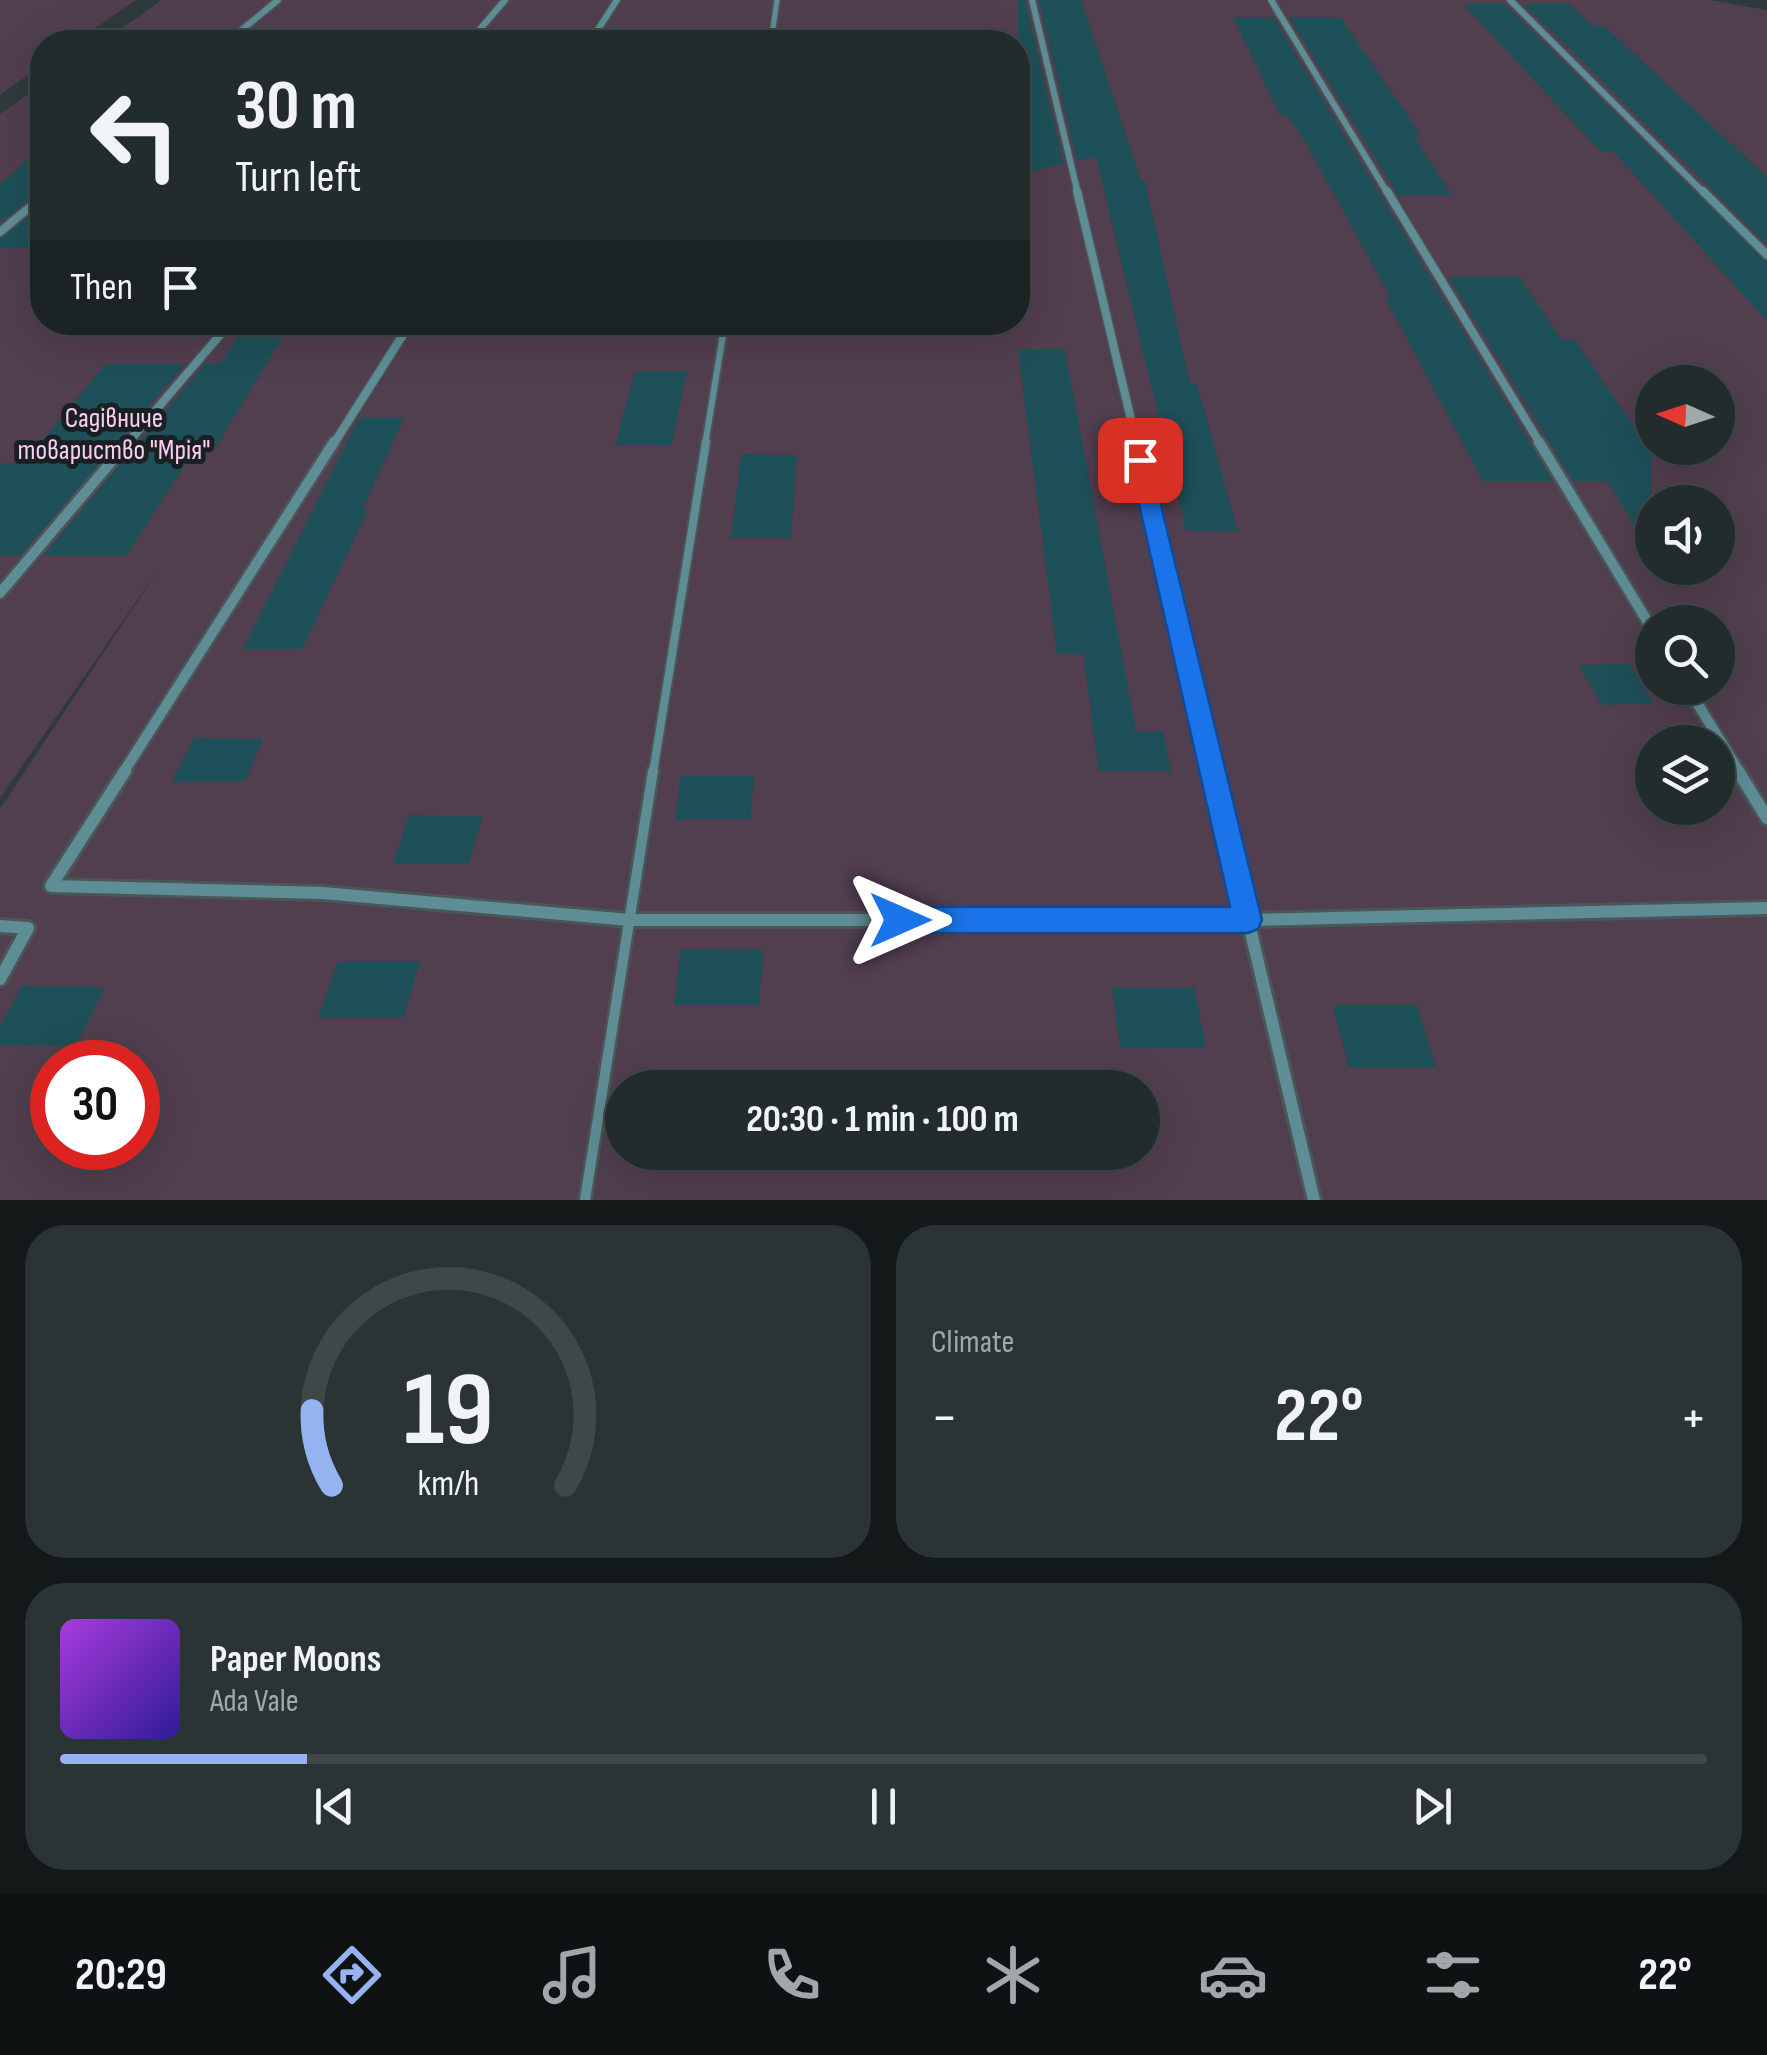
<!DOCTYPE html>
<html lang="en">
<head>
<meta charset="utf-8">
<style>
  body { margin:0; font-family:"Sofia Sans Condensed",sans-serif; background:#2a3435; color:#f1f3f6; height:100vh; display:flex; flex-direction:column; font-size:38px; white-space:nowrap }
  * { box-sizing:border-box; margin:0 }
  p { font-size:32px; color:#a2a7aa }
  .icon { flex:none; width:55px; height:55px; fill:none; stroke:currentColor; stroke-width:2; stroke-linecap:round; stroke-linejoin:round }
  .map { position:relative; height:1200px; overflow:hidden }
  .details { display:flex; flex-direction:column; gap:25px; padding:25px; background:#131819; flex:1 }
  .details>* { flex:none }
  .top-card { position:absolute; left:30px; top:30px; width:1000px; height:305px; border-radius:40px; box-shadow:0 10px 40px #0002,0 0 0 2px #3f4849; background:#222c2d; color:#f1f3f6; overflow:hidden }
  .needle { width:65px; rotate:273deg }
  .buttons { position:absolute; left:1635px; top:365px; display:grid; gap:20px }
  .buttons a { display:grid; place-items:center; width:100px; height:100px; border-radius:50%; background:#222c2d; box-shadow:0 10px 40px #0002,0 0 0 2px #3f4849; font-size:50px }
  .speed { position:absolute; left:30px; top:1040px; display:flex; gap:20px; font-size:50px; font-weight:700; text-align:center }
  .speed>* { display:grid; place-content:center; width:130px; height:130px; border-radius:50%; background:#222c2d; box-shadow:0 10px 40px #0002,0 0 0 2px #3f4849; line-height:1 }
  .speed .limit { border:15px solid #d22; background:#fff; color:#111 }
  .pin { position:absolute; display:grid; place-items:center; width:85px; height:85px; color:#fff; margin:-42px; border-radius:20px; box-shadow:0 5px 15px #0006 }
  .me { position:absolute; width:110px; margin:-55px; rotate:90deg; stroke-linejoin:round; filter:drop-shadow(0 0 8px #0008) }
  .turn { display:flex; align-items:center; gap:35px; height:210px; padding:0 40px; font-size:45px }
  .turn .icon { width:130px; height:130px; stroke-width:2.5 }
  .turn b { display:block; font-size:70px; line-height:85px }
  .then { display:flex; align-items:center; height:95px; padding:0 40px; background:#0003; gap:20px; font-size:38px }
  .big { font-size:75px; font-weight:700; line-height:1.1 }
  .details .card { flex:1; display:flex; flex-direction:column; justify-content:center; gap:15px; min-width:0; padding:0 35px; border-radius:40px; background:#2a3435 }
  .details .dial { align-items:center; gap:0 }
  .dial svg { height:260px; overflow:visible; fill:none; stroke:#3f4849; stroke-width:7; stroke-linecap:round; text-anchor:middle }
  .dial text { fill:#f1f3f6; stroke:none }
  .song { display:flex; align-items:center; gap:30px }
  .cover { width:120px; height:120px; border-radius:15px; background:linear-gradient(135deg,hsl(280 70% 55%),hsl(250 70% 35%)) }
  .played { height:10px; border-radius:5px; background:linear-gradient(90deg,#95b2f1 15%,#3f4849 15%) }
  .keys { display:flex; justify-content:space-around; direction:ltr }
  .heat { display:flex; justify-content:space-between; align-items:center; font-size:55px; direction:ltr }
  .details .tiles { flex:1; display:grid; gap:25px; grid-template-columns:1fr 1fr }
  .card:last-child { grid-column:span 2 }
  .trip { position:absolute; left:605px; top:1070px; width:555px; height:100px; border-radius:50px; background:#222c2d; box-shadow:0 10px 40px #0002,0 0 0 2px #3f4849; font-weight:700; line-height:100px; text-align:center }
  .tab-bar { display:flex; height:160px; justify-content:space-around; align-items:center; background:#0e1212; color:#a2a7aa }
  .tab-bar .icon { width:70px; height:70px }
  .tab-bar .selected { color:#95b2f1 }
  .tab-bar b { font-size:45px; color:#f1f3f6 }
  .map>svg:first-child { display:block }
</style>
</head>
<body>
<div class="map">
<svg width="1767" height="1200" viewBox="0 0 1767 1200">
  <rect width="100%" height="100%" fill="#2e3a3c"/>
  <path fill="#513e4e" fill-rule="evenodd" d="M0,0H136L75,42H42V65L0,95Z
    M162,0H1710L1767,10V1200H0V809L159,569L0,798V114L42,84V322H1018V42H102ZM1652,382H1718V448H1652ZM1652,502H1718V568H1652ZM1652,622H1718V688H1652ZM1652,742H1718V808H1652ZM52,1062H138V1148H52ZM622,1088H1142V1152H622Z"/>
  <path fill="#1d5058" d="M1018,0H1025L1064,164L1018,174Z
    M1039,0H1081L1141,181H1145L1190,384H1197L1238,532L1186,530L1096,157L1077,161Z
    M1463,4H1504L1767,262V321L1613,151H1600Z
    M1524,4H1569L1592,26H1604L1767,177V244Z
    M1233,17H1273L1553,481H1483L1385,298H1391L1304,140L1287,115H1280Z
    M1289,17H1340L1421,135H1413L1452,195H1398Z
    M42,146V190L0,222V185Z
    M42,206V248H0V239Z
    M1449,278H1520L1561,339H1574L1652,453V554L1607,481H1573Z
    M249,322H292L216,447H196L127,555H44L206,363H221Z
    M1018,350H1065L1136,731H1163L1171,772H1099L1083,653H1057Z
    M106,363H186L21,555H0V463H24Z
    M635,372H687L671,446H615Z
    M359,418H404L362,510H368L302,649H243Z
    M741,454L797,455L791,538H731Z
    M1629,664L1653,703L1602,705L1579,665Z
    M194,738L263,739L245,781H172Z
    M681,776H754L750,820H675Z
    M409,815L482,816L469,863H393Z
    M681,949L763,950L759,1006H674Z
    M338,961H420L403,1018H318Z
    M22,986L105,987L76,1046L0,1045V1027Z
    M1112,988H1194L1206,1047H1120Z
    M1333,1006H1417L1436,1067H1349Z"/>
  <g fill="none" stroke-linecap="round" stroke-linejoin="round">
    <g stroke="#4b5658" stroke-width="8">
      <path id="lane-far3" d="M771,42L777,0"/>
    </g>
    <g stroke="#4b5658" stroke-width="10">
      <path id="lane-far2" d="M705,445L725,322"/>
    </g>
    <g stroke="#4b5658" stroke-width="12">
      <path id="lane-far1" d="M653,773L706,442"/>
    </g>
    <g stroke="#4b5658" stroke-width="15">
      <path id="lane" d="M585,1200L653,771"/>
    </g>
    <g stroke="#4b5658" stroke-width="9">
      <path id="street-far3" d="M1032,0L1078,194
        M1271,0L1388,194
        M1510,0L1705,194
        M227,42L278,0
        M469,42L505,0
        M590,42L617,0"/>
    </g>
    <g stroke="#4b5658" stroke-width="11">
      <path id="street-far2" d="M1077,191L1137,445
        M1387,191L1541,445
        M1703,191L1767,255
        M0,232L42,197
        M126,445L231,322
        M333,445L411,322"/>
    </g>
    <g stroke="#4b5658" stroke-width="15">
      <path id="street-far1" d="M1136,442L1214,773
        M1539,442L1652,629
        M0,593L128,442
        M1688,688L1740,773
        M123,773L334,442"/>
    </g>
    <g stroke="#4b5658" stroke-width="18">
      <path id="street" d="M125,771L51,886L323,893L629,920H1247L1767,908
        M1213,771L1314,1200
        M1738,771L1767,818
        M0,926L28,928L0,979"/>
    </g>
    <use href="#lane-far3" stroke="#5f8d96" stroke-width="5"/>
    <use href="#lane-far2" stroke="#5f8d96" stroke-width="6"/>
    <use href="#lane-far1" stroke="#5f8d96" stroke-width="8"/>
    <use href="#lane" stroke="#5f8d96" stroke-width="10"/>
    <use href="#street-far3" stroke="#5f8d96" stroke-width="6"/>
    <use href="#street-far2" stroke="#5f8d96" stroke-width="8"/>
    <use href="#street-far1" stroke="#5f8d96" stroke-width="10"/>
    <use href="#street" stroke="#5f8d96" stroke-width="12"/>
  </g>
  <path fill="#1a73e8" stroke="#114b97" stroke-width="2.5" d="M1140,454L1150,460L1262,920L1258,929L1248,933H900L889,929L885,920L889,911L900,907H1230L1129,460Z"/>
  <g text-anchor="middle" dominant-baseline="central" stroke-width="10" stroke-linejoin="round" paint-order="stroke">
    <g font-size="28" fill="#f9cdf2" stroke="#1a2021">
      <text x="114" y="418">Садівниче<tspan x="114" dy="32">товариство "Мрія"</tspan></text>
    </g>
  </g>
</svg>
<div class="buttons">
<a><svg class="needle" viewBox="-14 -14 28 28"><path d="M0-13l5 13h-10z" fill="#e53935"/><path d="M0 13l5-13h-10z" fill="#a2a7aa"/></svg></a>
<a><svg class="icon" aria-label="sound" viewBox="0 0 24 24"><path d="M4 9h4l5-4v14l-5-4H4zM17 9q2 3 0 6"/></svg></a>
<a><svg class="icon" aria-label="search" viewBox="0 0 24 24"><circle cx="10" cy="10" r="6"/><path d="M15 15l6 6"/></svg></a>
<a><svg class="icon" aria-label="layers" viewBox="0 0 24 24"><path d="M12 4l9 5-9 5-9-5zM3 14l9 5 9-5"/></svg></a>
</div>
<div class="speed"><div class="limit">30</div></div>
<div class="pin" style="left:1140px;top:460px;background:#d93025"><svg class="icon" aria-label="arrive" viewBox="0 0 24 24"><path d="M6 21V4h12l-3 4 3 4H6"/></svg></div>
<svg class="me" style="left:900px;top:920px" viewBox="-20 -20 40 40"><path d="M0-17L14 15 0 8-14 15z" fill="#1a73e8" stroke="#fff" stroke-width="4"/></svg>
<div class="trip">20:30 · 1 min · 100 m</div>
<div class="top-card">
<div class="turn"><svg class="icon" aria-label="left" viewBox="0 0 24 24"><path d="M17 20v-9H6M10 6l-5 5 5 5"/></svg><div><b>30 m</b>Turn left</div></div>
<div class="then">Then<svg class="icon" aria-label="arrive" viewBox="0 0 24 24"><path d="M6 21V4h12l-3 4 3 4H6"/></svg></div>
</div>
</div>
<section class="details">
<div class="tiles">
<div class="card dial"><svg viewBox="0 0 100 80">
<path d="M14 69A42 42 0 1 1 86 69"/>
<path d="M14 69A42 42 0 0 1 8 46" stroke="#95b2f1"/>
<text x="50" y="56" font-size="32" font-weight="700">19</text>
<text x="50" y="72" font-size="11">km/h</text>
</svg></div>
<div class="card"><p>Climate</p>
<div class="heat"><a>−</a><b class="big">22°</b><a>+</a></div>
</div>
<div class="card">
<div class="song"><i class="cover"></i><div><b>Paper Moons</b><p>Ada Vale</p></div></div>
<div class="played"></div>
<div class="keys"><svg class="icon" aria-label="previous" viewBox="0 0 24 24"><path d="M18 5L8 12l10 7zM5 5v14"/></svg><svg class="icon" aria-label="pause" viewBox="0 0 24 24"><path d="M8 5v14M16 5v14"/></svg><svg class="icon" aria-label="next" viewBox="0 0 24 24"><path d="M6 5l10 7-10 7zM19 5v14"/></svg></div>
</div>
</div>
</section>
<nav class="tab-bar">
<b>20:29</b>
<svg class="icon selected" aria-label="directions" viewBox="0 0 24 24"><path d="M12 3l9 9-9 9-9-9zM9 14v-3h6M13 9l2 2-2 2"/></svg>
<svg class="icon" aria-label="music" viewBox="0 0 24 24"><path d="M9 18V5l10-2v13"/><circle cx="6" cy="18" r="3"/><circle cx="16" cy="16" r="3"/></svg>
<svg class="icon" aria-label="phone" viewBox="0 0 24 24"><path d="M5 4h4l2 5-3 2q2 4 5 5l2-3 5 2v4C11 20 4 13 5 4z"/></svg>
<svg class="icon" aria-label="climate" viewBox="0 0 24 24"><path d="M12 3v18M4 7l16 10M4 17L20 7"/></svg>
<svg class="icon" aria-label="car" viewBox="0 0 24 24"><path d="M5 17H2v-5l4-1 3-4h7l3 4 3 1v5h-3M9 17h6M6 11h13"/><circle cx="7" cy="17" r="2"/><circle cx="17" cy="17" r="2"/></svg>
<svg class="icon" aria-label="filters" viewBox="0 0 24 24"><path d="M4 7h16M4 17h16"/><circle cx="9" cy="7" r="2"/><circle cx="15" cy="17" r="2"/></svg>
<b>22°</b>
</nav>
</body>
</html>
